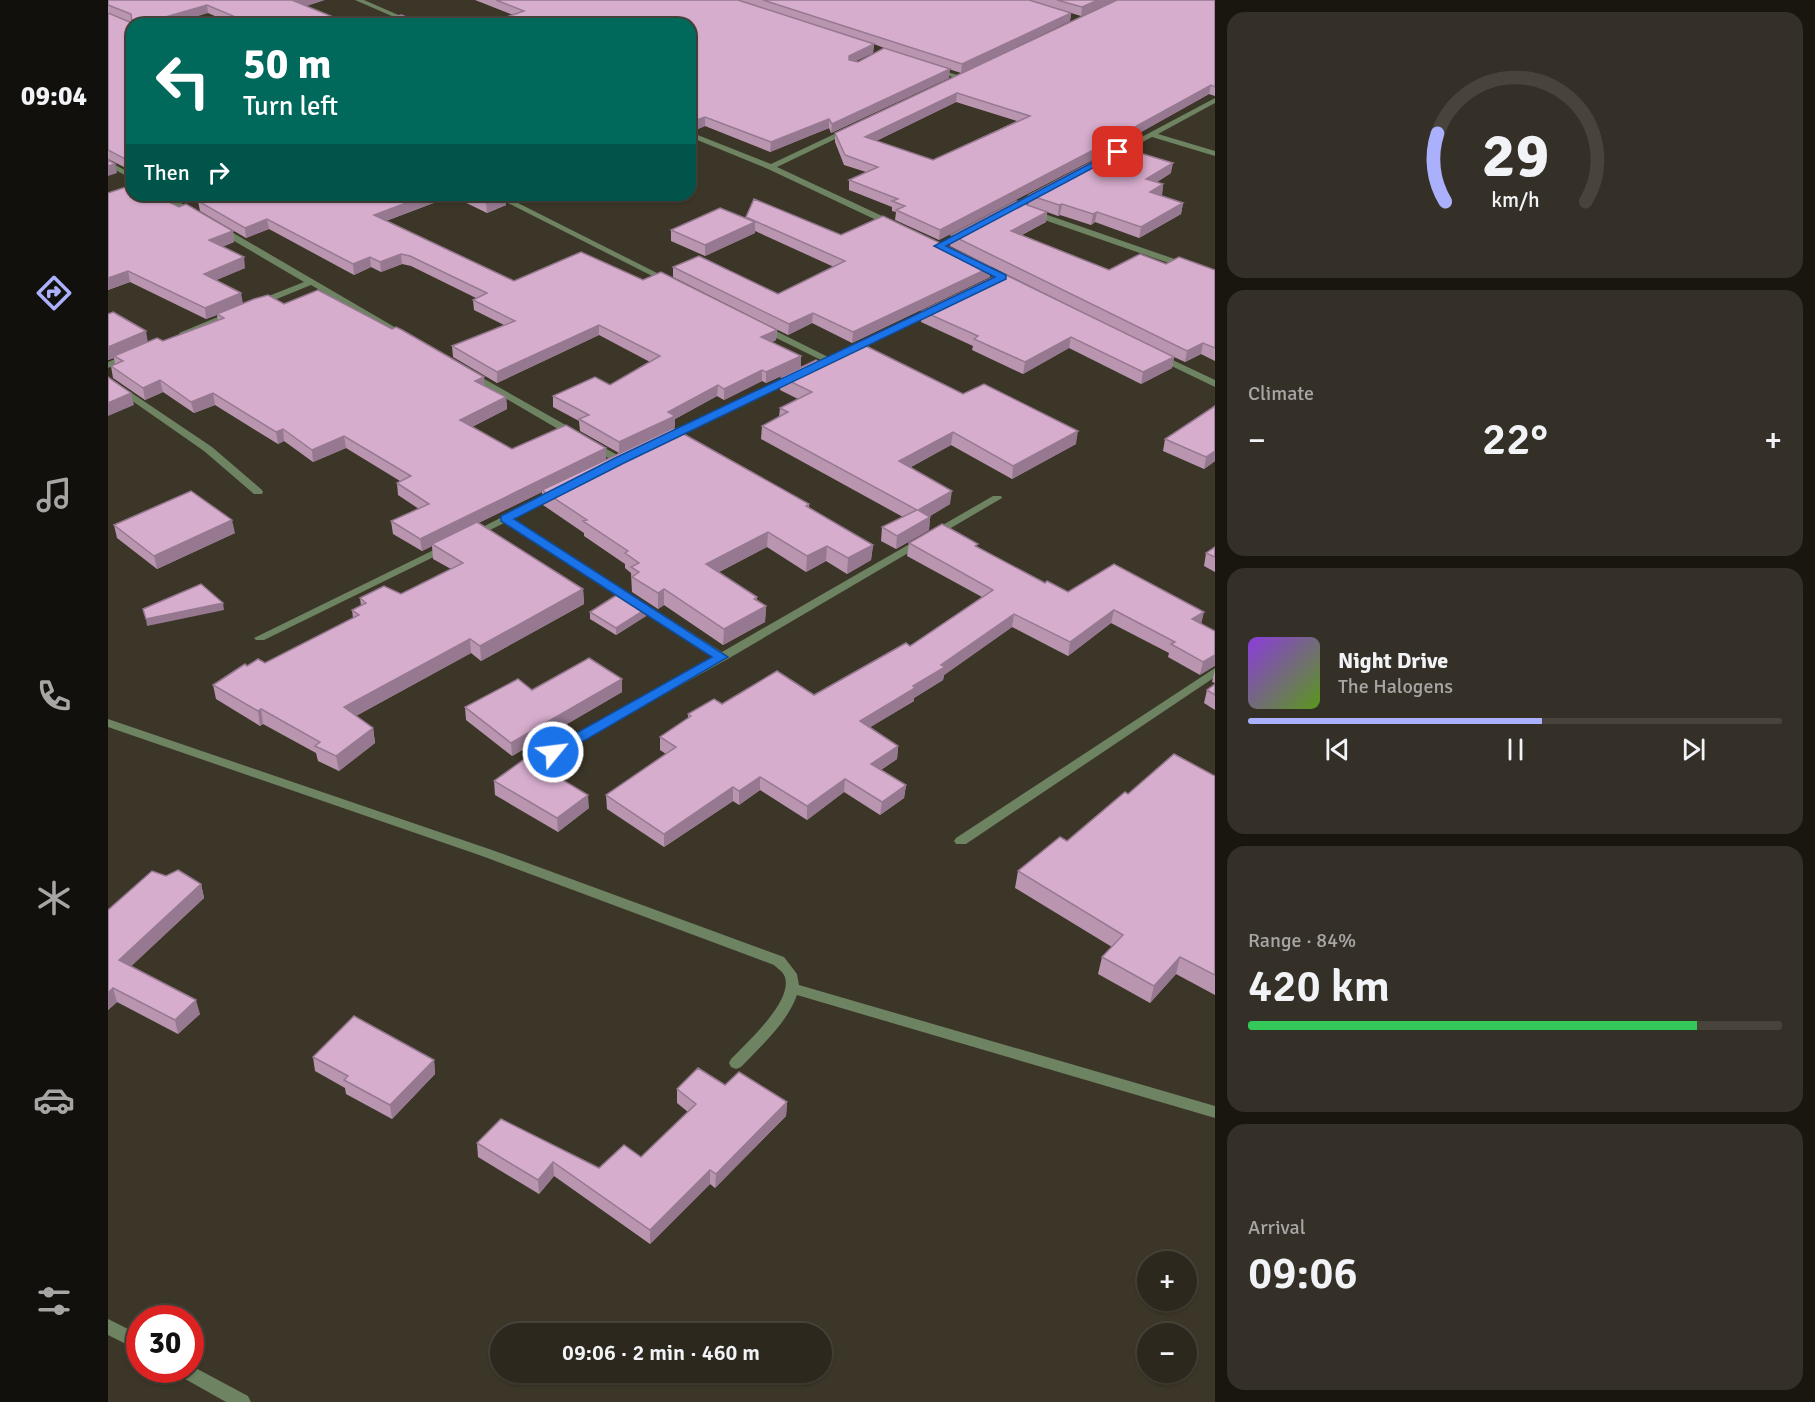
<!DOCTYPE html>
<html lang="en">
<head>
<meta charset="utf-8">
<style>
  body { margin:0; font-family:Signika,sans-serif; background:#353027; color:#f1f3f6; height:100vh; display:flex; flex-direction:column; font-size:22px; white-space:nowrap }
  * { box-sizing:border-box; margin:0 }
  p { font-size:20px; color:#a7a6a4 }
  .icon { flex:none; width:33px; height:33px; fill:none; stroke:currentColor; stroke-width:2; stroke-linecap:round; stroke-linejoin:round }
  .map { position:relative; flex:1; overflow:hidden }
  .panel { display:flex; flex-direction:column; gap:12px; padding:12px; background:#191610; width:600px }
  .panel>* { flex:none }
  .banner { position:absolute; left:18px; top:18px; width:570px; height:183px; border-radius:18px; box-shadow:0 2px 4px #0004,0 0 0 2px #48443c; background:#00695c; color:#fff; overflow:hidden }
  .fabs { position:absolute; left:1029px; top:1251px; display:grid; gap:12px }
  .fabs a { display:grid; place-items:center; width:60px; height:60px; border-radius:50%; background:#2d281e; box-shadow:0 2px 4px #0004,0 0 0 2px #48443c; font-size:30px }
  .speed { position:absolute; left:18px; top:1305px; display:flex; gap:12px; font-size:30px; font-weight:700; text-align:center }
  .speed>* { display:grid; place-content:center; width:78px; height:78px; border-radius:50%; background:#2d281e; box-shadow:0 2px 4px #0004,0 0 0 2px #48443c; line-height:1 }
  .speed .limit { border:9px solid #d22; background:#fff; color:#111 }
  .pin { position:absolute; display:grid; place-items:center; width:51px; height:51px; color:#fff; margin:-26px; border-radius:12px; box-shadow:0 3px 9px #0006 }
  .me { position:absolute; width:66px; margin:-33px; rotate:61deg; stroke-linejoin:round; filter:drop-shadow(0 0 4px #0008) }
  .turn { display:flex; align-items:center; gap:21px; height:126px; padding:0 18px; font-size:27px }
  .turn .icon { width:78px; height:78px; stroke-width:2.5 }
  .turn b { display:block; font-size:42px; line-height:51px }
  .then { display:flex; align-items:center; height:57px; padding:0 18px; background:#0003; gap:12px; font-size:22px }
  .big { font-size:45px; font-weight:600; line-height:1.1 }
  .panel .card { flex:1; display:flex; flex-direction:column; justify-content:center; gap:9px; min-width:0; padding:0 21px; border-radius:18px; background:#353027 }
  .panel .dial { align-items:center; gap:0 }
  .dial svg { height:156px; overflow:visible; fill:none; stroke:#48443c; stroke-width:7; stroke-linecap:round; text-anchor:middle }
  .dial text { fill:#f1f3f6; stroke:none }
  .song { display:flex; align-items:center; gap:18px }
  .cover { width:72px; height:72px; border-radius:9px; background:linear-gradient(135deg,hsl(270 70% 55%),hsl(90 70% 35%)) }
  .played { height:6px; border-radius:3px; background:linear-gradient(90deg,#aab0fb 55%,#48443c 55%) }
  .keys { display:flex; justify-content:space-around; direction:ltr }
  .heat { display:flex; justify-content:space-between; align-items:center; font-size:33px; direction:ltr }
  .charge { height:9px; border-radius:4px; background:linear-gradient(90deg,#34c759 84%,#48443c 0) }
  .trip { position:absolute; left:382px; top:1323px; width:342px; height:60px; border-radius:30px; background:#2d281e; box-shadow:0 2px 4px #0004,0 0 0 2px #48443c; font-weight:600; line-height:60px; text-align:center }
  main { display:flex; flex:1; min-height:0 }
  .dock { display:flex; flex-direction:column; width:108px; justify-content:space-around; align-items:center; background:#12100c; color:#a7a6a4 }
  .dock .icon { width:42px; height:42px }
  .dock .current { color:#aab0fb }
  .dock b { font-size:27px; color:#f1f3f6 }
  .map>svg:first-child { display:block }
</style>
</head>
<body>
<main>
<nav class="dock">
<b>09:04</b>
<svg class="icon current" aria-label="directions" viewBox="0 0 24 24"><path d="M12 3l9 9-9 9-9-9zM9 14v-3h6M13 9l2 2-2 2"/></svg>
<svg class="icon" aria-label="music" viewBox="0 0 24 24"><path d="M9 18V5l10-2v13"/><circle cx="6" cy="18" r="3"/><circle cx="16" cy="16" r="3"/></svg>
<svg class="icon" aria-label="phone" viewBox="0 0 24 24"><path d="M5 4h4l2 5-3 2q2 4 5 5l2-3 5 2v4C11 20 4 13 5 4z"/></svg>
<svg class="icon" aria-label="climate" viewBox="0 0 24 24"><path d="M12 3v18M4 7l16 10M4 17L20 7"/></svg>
<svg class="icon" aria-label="car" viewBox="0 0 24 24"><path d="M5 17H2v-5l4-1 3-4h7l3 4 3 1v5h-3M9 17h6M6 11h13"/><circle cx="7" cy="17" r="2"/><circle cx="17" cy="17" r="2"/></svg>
<svg class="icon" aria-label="filters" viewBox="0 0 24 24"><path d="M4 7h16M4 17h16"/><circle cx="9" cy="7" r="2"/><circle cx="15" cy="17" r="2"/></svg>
</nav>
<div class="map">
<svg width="1107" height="1402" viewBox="0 0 1107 1402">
  <rect width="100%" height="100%" fill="#3c3628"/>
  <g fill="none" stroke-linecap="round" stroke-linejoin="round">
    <path fill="#6d8361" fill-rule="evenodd" d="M0,1319L32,1335V1351L0,1335Z
      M82,1365L140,1396L143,1402H118L70,1375L68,1370H82Z"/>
    <path fill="#6d8361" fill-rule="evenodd" d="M247,0H256L311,24H302Z
      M823,67L856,77L852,79L823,71Z
      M1107,98V103L1050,134L1107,151V156L1044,137L1005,158L998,156Z
      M737,129L744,131L669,167L787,222V226H781L660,169L582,137V132L663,164Z
      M0,161L24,174V179L0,166Z
      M930,190L937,192L901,212L894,210Z
      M50,195H60L91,214L84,216Z
      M384,195H394L565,281L558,283Z
      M922,211H928L1107,273V279L922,215Z
      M109,227H115L302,336L300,338H294L203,285L154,305H148V301L196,282L109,231Z
      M856,229L859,230V234L834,248L827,246Z
      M828,306L831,307V311L561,440L557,441L552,438L713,360L652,330V326H658L720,357Z
      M124,311L127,312V316L79,335H73L71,333Z
      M21,353L26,356L24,358L0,368V362Z
      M1052,354L1107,380V387L1049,359V355Z
      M364,372L470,432L471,434L470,436H462L361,377V373Z
      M0,377L104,447L154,490L155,492L154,494H146L96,451L0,384Z
      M484,441L515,458L516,460L515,462H507L480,446L479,444Z
      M447,490L451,491L452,493L451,495L404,519L614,652L885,496H893L894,498L618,660L445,756L439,752L441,749L606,657L396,523L368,537H360L359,535Z
      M340,543L345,546L344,548L156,640H148L146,638Z
      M1107,668V677L858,844H848L846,841L848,838Z
      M0,719L384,850L676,957L689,974L691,985L1107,1106V1118L689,995C679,1023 654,1045 633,1067L628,1069L623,1067L621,1063L623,1059C638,1043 688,999 676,975C674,971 669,968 666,965L374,856L0,727Z"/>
  </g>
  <path fill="#b995b0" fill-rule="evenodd" d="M0,0L198,6L242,24H125L100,13L24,24L20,169L0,159Z
    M367,0H1008L973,16L963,13L962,21L853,73L776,48L841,78L723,133L721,128L662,152L597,126L585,131L582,130V24L405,15ZM766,44L776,48L750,62L747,61L765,53Z
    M1107,0V96L1101,94L1017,141V143L831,240L787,220L788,212L784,211V207L741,190V180L758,172L736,165L727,142V133ZM848,102L909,121L825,160L768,141Z
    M1063,173L1049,182L1055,184L1054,195L1052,196L1075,203L1073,214L1031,238L987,222L983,225L952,215L950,216L939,212L938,222L914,235L1001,270L1058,264L1107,270V361L1093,354L1077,362L1066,357L1064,368L1033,384L961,348L915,374L864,350L865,346L813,322L814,311L1000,325L842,246L843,235L920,205L921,195Z
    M0,193L71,207L125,231L126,242L114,247L137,268L108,280L135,303L176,304L376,386L398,397L399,409L364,427L404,449L498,448V460L511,453L472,431L471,421L445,407V396L502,385L542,362L491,335L389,383L345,357L344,346L396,325L366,310L365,300L368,298L303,266L294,264L273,272L263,267L246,275L161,229L138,238L92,211L90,201L107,195H398V205L379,213L344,196L278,221L406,281L535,280L669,330L668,340L664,342L693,356V367L658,383L654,381L616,400L609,396L567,419V427L565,428L701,504V508L765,545L763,560L739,574L718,561L698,572L659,547L611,572L658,606L657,622L615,645L556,605L550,609L524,592L523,573L517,568V564L476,536V533L435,505L434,492L370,523L475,589L476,604L373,661L363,653L248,716L265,728L267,743L231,771L210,761L208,753L155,724L152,726L108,699L105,685L139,666L157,663L245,618L244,610L253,606L252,598L293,594L343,569L325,559L324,546L314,551L285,534L283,521L311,509L290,495L289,483L292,481L238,448L205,462L176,441L170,444L107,405L86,413L55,392L37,400L5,378L3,366L7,364L6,358L0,360V314L40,342L55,341L110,320L109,315L98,319L22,282L0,290Z
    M399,195H423L410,200Z
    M638,217L733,235L882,277L744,343L704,323L680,335L565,277V267L670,294L726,267L647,231V233L597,256L563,241V230L638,218Z
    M715,364L855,394L968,444L904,479L843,445L803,467L842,504L822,516L821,530L788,549L773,541L774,527L795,517L653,439L654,426L671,417L672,408L690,399L672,390L673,377Z
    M1107,406V461L1096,469L1055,451L1057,439Z
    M6,525L127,533L49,569L9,538Z
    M801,543L870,547L937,583L960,592L1093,624L1107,631L1092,675L1060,657L1061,653L1003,623L960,656L904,627L836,675L835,680L806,698V701L762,727L790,746L789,759L773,770L798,785L796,798L772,815L736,792L699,820L652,790L631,805L625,801L556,847L499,809L498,795L558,754L552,750V737L580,718V714L614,704L706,695L802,646L874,597L799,556Z
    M1107,547V572L1096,566L1098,553Z
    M538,609V616L508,635L482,619V612Z
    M1107,669V683L1104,682Z
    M1107,684V710L1096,703L1099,690Z
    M424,690L514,692L404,756L358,720L357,707Z
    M1107,776V995L1068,974L1042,1003L990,974L994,957L1004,947L907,888L910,871L959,841L1020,794Z
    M386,781L481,808L450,832L387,795Z
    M58,876L93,884L96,898L23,966L92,1014L70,1034L9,1002L0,1010V910Z
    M205,1057L326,1060L327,1074L284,1119L238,1094L237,1088L207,1071Z
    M617,1085L679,1102L678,1116L607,1188L602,1184L542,1244L446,1176L431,1194L370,1157L369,1143L491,1168L533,1157L580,1112L569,1103V1089Z"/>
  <path fill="#967990" d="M190,0H217L187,10L186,1Z
    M990,0H1008L973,16L974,7Z
    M99,5L100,13L65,24H33Z
    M963,13L962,21L853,73L854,64Z
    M766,44L765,53L740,65L741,56Z
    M842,69L841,78L723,133L724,124Z
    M1103,85L1101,94L1017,141V143L831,240L832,230Z
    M849,93L848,102L756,147L757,137Z
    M597,117V126L585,131L586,121Z
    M721,119V128L662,152L663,142Z
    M24,158V168L20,169L19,160Z
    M1065,163L1063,173L1037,189L1038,179Z
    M7,164L9,173L0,176V166Z
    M1055,184L1054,195L1040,203L1042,192Z
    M319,195L344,196L267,225L266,215Z
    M398,195V205L379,213L378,203Z
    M410,195H423L410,200Z
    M1075,203L1073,214L1031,238L1033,227Z
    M954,204L952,215L950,216L951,205Z
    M939,212L938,222L902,241L903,231Z
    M989,212L987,222L983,225L985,214Z
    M159,219L161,229L138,238L137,228Z
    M647,222V233L597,256V245Z
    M125,231L126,242L103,251L101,240Z
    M293,254L294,264L273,272L272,262Z
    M136,257L137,268L97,285L96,274Z
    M262,257L263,267L246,275L245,264Z
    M883,267L882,277L744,343L745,332Z
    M20,271L22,282L0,290V278Z
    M133,293L135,304L98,319L97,308Z
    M705,313L704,323L680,335L681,324Z
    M491,325V335L389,383V372Z
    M669,330L668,340L653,348V337Z
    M38,331L40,343L6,356V358L0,360V347Z
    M963,337L961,348L915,374L917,362Z
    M1095,343L1093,354L1077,362L1079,351Z
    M693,356V367L658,383V372Z
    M1066,357L1064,368L1033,384L1035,372Z
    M654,370V381L616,400V389Z
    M376,377L377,389L367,381Z
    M52,380L55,392L37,400L35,388Z
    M610,385L609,396L567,419V427L511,453V442L560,412Z
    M23,393L26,405L0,416V403Z
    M105,393L107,405L86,413L83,402Z
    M398,397L399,409L353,432L352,420Z
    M175,429L176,441L170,444L168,432Z
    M970,431L968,444L904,479L905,466Z
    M845,432L843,445L790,474L791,461Z
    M236,436L238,448L205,462L204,450Z
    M498,448V460L434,490V492L326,545L324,544V546L314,551L312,539Z
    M1107,451V461L1096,469L1098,457Z
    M844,491L842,504L809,524L810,510Z
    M822,517L821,530L788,549L789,536Z
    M124,520L127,533L49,569L46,556Z
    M660,532L659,547L598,579V564Z
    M765,545L763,560L739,574L740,558Z
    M719,546L718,561L698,572L699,556Z
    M475,589L476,604L373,661L372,646Z
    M556,589V605L550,609V593Z
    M649,597V611L658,606L657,622L615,645L616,629L646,599Z
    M115,603L116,610L39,626L38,619Z
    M538,609V616L508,635V628Z
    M1006,610L1003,623L960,656L962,642Z
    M1096,612L1093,625L1084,619Z
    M906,614L904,627L836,675L835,680L806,698V701L751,734L752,721L805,686L833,665Z
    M362,639L363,653L238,721L236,707Z
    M1107,655V666L1092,675L1095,662Z
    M514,679V692L404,756L403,743Z
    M153,709L155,724L152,726L150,711Z
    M265,728L267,743L231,771L228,756Z
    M790,746L789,759L762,777L763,764Z
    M652,777V790L631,805V791Z
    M737,779L736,792L699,820V806Z
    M798,785L796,798L772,815L774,802Z
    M625,787V801L556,847V834Z
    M480,795L481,808L450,832L449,818Z
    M93,884L96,898L15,974L11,960Z
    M1072,957L1068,974L1042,1003L1046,986Z
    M5,988L9,1002L0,1010V993Z
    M88,1000L92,1014L70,1034L67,1020Z
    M326,1060L327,1074L284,1119L282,1105Z
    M679,1102L678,1116L607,1188L608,1174Z
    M445,1162L446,1176L431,1194L430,1180Z
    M602,1170V1184L542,1244V1230Z"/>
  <path fill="#d7adcd" stroke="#967990" stroke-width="1.5" fill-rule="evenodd" d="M0,0H190L186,1L242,24H144L99,5L33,24H24V158L19,160L0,150V13L24,23L23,14L0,5Z
    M388,0H630L766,44L741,56V60L750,62L776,48L842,69L724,124L721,119L663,142L597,117L586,121H582V24H379L416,11Z
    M655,0H921L963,13L854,64Z
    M949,0H990L974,7Z
    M1009,0H1107V87L1103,85L1016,133H1018L832,230L788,210L797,206L784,201L790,199L741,180L770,167L737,155L727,133ZM849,93L922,116L825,160L757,137Z
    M293,15L317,24H264Z
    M1012,147L1065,163L1038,179L1055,184L1042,192L1075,203L1033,227L989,212L985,214L954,204L951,205L921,195Z
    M0,160L7,164L0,166Z
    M24,185V195H47L71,207L78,204L125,231L101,240L136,257L96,274L133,293L97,308L20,271L0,278V193Z
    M107,195H319L266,215L406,281L473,252L535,280L553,272L669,330L653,337L693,356L658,372L654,370L616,389L610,385L560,412L567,416L511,442L471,419L481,415L445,396L487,377L502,385L552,356L491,325L389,372L344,346L407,321L365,300L379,293L302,256L293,254L272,262L262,257L245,264L159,219L137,228L90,201Z
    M363,195H398L378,203Z
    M646,199L733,235L775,216L883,267L745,332L705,313L681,324L565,267L591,256L670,294L737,261L638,217Z
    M908,201L939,212L903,231L1001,270L1032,254L1058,264L1071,257L1107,270V348L1095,343L1079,351L843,235Z
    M612,208L647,222L597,245L563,230Z
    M894,273L1066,357L1035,372L963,337L917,362L866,339L870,336L814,311Z
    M210,290L284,329L288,327L294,330L376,377L367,381L398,397L352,420L404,449L458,425L498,448L312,539L283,521L321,504L289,483L303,476L236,436L204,450L175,429L168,432L105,393L83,402L52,380L35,388L3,366L15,361L6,356L49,338L55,341L116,318L109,314L146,299L160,295L176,304Z
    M5,312L38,331L0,347V314Z
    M756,345L855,394L876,384L970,431L905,466L845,432L791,461L844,491L810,510L822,517L789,536L774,527L809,510L654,426L680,412L672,408L704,392L673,377L708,360L715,364Z
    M0,377L23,393L0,403Z
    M1107,406V451L1098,457L1057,439Z
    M565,428L701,504L698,506L765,545L740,558L719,546L699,556L660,532L598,564L649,597L646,599L658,606L616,629L556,589L550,593L524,577L531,572L523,567L531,563L517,553L520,551L475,521L479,520L434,490Z
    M83,491L124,520L46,556L6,525Z
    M369,522L475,589L372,646L362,639L236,707L265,728L228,756L207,746L212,742L153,709L150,711L105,685L137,664L139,666L150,659L157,663L251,615L244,610L258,603L252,598L276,586L293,594L355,563L324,544Z
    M834,524L870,544L867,546L937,583L939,581L960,592L1006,564L1096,612L1084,619L1107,631V655L1095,662L1063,644L1067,642L1006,610L962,642L906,614L833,665L837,667L805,686L807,688L752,721L790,746L763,764L798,785L774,802L737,779L699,806L652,777L631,791L625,787L556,834L498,795L568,747L552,737L583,716L580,714L606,699L614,704L669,671L706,695L798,643L802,646L885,590L801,543Z
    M1107,547V557L1098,553Z
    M93,584L115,603L38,619L35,609Z
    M512,593L538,609L508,628L482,612Z
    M481,658L514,679L403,743L357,707L410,679L424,690Z
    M1107,684V695L1099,690Z
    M1066,754L1107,776V975L1072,957L1046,986L994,957L1015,935L910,871L952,837L959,841L1017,792L1020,794Z
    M418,758L480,795L449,818L386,781Z
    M70,870L93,884L11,960L88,1000L67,1020L5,988L0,993V910L44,871L58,876Z
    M246,1016L326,1060L282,1105L236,1080L240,1076L205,1057Z
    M590,1068L617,1085L631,1072L679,1102L608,1174L602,1170L542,1230L445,1162L430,1180L369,1143L393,1119L491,1168L516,1145L533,1157L588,1104L569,1089Z"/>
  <path fill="#1a73e8" stroke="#114b97" stroke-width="1.5" d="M1010,149L1014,152L1013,153L838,246L898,275V279L516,463L406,519L620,657L450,756H440L438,752L440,749L604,657L393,521V516L507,458L887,277L826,246Z"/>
</svg>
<div class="fabs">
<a>+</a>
<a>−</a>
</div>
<div class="speed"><div class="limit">30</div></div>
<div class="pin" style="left:1010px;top:152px;background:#d93025"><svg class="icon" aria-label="arrive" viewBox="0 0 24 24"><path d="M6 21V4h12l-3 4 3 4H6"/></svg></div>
<svg class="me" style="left:445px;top:752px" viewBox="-20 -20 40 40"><circle r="17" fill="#1a73e8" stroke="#fff" stroke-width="3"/><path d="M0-11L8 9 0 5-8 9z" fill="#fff"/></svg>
<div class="trip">09:06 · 2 min · 460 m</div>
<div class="banner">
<div class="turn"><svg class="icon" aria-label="left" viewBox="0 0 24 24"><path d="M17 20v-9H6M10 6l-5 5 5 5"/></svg><div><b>50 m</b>Turn left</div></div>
<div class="then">Then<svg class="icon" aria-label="right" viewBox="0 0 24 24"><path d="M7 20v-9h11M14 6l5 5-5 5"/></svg></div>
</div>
</div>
<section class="panel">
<div class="card dial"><svg viewBox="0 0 100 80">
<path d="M14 69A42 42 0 1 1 86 69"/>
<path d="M14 69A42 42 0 0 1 10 34" stroke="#aab0fb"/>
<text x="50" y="56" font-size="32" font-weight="700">29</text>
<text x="50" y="72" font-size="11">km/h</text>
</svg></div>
<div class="card"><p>Climate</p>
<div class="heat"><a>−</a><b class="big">22°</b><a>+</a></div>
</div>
<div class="card">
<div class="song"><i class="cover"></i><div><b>Night Drive</b><p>The Halogens</p></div></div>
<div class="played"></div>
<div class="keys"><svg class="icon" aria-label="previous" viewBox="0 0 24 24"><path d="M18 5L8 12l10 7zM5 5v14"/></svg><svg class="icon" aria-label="pause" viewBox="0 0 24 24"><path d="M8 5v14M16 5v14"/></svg><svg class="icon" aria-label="next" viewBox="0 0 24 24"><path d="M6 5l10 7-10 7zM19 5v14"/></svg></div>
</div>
<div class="card"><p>Range · 84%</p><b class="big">420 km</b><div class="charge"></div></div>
<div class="card"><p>Arrival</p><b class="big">09:06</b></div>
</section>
</main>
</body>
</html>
